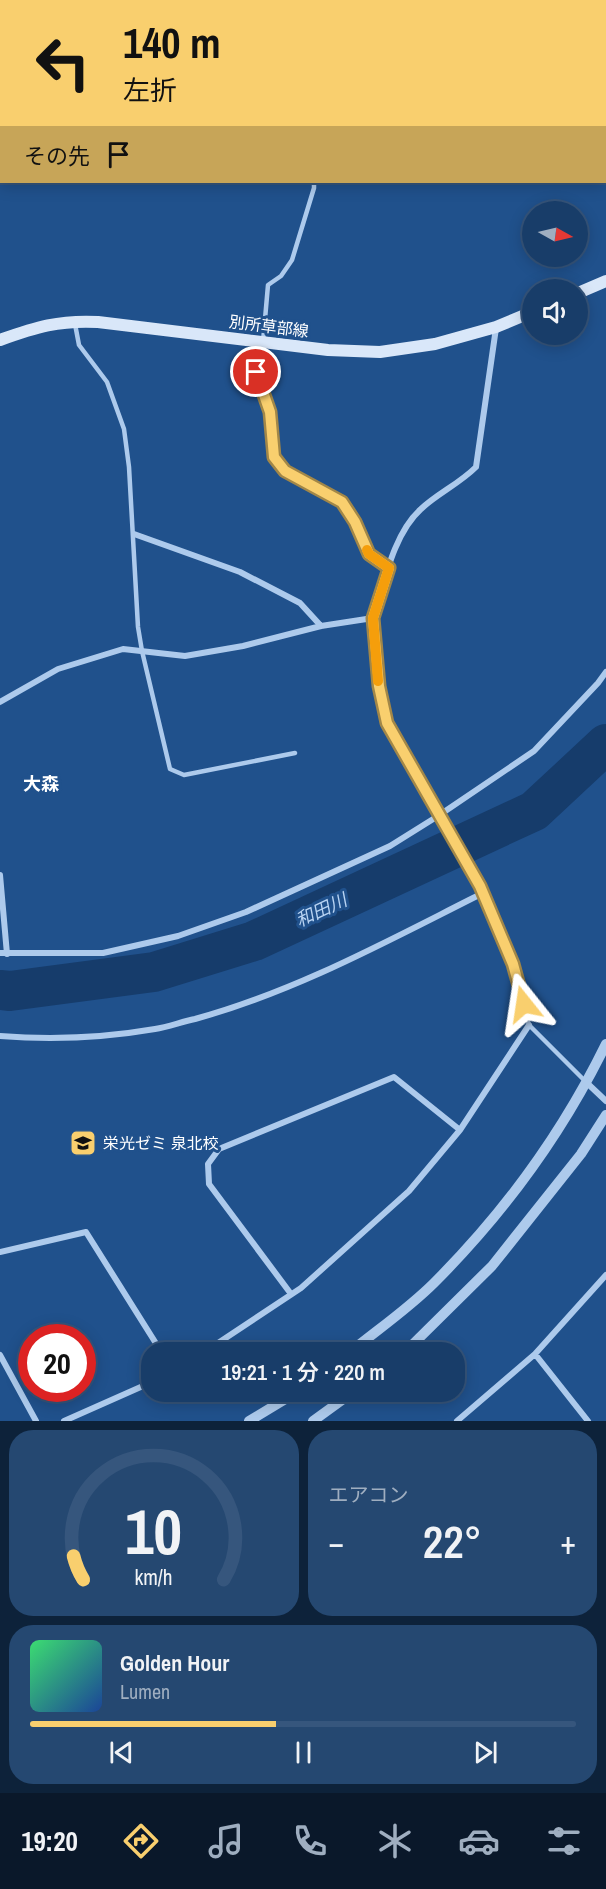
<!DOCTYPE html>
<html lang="ja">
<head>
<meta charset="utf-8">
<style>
  body { margin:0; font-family:"Archivo Narrow","Noto Sans JP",sans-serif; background:#254871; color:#f1f3f6; height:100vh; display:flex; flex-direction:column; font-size:22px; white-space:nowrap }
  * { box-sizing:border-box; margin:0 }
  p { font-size:20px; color:#9faec0 }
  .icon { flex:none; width:33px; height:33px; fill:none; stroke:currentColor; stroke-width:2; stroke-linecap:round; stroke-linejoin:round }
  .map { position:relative; height:1421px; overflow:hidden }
  .sheet { display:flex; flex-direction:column; gap:9px; padding:9px; background:#0d223a; flex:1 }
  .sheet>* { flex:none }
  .banner { position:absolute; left:0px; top:0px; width:606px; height:183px; box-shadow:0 3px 15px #0003,0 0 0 2px #36567d; background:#f9cf6e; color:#111; overflow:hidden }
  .needle { width:39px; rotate:98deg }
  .controls { position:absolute; left:522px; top:201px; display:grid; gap:12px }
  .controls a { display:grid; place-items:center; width:66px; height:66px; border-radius:50%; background:#183d69; box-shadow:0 3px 15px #0003,0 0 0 2px #36567d; font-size:30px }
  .speed { position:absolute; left:18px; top:1324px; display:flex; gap:12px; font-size:30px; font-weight:700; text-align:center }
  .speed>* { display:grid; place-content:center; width:78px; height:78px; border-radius:50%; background:#183d69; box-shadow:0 3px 15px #0003,0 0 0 2px #36567d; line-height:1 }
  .speed .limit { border:9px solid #d22; background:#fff; color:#111 }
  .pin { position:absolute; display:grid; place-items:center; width:51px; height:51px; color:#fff; margin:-26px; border:3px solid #fff; border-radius:50%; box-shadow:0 2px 6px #0007 }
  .me { position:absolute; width:66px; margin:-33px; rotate:345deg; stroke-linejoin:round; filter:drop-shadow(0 0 4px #0008) }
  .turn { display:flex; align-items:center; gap:21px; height:126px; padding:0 24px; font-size:27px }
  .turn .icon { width:78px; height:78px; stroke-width:2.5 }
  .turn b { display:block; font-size:42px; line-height:51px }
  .then { display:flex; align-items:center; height:57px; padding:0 24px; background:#0003; gap:12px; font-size:22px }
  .big { font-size:45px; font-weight:600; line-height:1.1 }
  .sheet .widget { flex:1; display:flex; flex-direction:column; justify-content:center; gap:9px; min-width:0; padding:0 21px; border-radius:24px; background:#254871 }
  .sheet .dial { align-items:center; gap:0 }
  .dial svg { height:156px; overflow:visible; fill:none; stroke:#36567d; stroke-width:7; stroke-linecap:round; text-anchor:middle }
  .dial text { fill:#f1f3f6; stroke:none }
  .song { display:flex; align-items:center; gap:18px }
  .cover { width:72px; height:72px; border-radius:9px; background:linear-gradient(135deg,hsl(140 70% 55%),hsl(220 70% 35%)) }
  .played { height:6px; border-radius:3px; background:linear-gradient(90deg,#f9cf6e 45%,#36567d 45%) }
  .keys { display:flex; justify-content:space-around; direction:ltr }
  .heat { display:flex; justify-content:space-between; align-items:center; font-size:33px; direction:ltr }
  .sheet .tiles { flex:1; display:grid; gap:9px; grid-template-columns:1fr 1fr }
  .widget:last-child { grid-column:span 2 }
  .trip { position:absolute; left:141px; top:1342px; width:324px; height:60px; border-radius:24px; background:#183d69; box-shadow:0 3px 15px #0003,0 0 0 2px #36567d; font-weight:600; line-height:60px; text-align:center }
  .tab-bar { display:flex; height:96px; justify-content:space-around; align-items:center; background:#0a182a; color:#9faec0 }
  .tab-bar .icon { width:42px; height:42px }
  .tab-bar .selected { color:#f9cf6e }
  .tab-bar b { font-size:27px; color:#f1f3f6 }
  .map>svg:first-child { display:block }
</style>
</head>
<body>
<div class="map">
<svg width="606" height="1421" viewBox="0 0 606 1421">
  <rect width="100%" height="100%" fill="#20518c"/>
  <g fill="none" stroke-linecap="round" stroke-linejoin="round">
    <path stroke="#163c6b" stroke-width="40" d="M0,990L10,991L154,972L254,941L534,811L606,744"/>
    <path stroke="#adcaec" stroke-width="4.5" d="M265,0L266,2
      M75,324L79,345L107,382L124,429L129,467L138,627L142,651L170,769L184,775L295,753
      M263,342L268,285L281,276L292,260L314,188V182
      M253,343L256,372L270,412L274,457L285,471L342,502L355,522L369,554L389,568
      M438,816L483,893L513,964L529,1025L586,1082"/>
    <path stroke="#adcaec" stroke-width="6" d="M134,534L240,572L300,603L321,626
      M373,618C384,584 393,534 421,509C438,493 459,484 476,467L496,328
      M0,702L58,669L123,649L185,656L243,646L321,626L373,618L379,686L387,723L438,816
      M0,875L7,954
      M0,953H103L178,936L246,912L390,846L438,816L534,751L598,683L606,672
      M0,1036C52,1040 103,1038 155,1029C168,1027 181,1022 195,1019C297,991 389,940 483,893
      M587,1083L606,1101
      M0,1252L86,1232L162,1353
      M291,1294L209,1184L208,1164L219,1149L394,1077L460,1130
      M203,1353L301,1288L409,1191L460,1130L529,1025
      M535,1354L588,1421
      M0,1355L36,1421
      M64,1421L152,1382
      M457,1421L535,1354L606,1275"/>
    <path stroke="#adcaec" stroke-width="10" d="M349,1353C377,1330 408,1309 434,1283C503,1214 563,1132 606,1044
      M404,1353L492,1266L581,1154L606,1115
      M249,1421L297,1392
      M313,1421L353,1392"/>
    <path stroke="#d9e7f9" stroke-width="12" d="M578,293L606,281
      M0,340C36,327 59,320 98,322L328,350L380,352L435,344L496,327L532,312"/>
  </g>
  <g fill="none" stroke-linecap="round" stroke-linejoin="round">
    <g stroke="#a28748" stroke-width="15">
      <path id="route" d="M256,372L270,412L274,457L285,471L342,502L355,522L369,554L389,568L373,618L379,686L387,723L480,886L513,964L524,1004"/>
    </g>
    <use href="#route" stroke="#f9cf6e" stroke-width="10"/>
    <path stroke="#f59e0b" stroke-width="10" d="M367,550L369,554L389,568L373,618L378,681"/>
  </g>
  <defs>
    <g id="school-square" transform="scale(1.35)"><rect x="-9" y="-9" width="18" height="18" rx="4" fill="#f9cf6e" stroke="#20518c"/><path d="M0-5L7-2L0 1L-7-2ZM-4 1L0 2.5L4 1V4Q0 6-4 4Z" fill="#111"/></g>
  </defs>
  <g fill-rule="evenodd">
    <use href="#school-square" x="83" y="1143"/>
  </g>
  <g text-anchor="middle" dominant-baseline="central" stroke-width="6" stroke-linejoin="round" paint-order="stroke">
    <g font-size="16" fill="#fff" stroke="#20518c">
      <text transform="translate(269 326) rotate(7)">別所草部線</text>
    </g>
    <g font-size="16" fill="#fff" stroke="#20518c" text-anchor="start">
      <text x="103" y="1143">栄光ゼミ 泉北校</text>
    </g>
    <g font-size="18" font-weight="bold" fill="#fff" stroke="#20518c">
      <text x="41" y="783">大森</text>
    </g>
    <g font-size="18" font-style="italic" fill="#b9d4f3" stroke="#20518c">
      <text transform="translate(321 910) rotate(-25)">和田川</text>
    </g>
  </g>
</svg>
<div class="controls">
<a><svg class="needle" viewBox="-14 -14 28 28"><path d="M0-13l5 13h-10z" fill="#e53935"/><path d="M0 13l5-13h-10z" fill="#9faec0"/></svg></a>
<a><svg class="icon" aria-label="sound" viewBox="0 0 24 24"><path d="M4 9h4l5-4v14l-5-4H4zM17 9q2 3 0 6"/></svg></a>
</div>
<div class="speed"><div class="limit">20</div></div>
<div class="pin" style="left:256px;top:372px;background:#d93025"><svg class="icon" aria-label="arrive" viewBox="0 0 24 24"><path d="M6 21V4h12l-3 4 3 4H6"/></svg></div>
<svg class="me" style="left:524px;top:1004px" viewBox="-20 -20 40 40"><path d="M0-17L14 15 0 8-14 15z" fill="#f9cf6e" stroke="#fff" stroke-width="4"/></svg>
<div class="trip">19:21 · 1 分 · 220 m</div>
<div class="banner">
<div class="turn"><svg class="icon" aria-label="left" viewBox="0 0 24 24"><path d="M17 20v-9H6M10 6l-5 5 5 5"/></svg><div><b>140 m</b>左折</div></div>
<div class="then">その先<svg class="icon" aria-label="arrive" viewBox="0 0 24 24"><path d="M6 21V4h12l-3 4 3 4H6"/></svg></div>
</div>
</div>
<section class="sheet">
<div class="tiles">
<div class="widget dial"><svg viewBox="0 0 100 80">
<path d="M14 69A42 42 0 1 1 86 69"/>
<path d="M14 69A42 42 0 0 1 9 57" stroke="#f9cf6e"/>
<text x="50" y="56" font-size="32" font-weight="700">10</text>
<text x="50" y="72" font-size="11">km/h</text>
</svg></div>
<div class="widget"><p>エアコン</p>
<div class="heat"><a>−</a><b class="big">22°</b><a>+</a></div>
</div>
<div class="widget">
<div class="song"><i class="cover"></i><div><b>Golden Hour</b><p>Lumen</p></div></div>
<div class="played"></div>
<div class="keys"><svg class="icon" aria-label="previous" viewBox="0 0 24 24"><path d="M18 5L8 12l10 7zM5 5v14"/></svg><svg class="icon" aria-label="pause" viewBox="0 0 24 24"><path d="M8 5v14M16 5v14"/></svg><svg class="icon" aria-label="next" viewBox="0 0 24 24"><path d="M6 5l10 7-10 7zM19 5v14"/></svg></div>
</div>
</div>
</section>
<nav class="tab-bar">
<b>19:20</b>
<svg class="icon selected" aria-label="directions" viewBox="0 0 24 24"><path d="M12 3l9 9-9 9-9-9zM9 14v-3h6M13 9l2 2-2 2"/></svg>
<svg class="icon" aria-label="music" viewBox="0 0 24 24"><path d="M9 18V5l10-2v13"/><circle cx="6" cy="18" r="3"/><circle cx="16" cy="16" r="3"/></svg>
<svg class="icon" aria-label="phone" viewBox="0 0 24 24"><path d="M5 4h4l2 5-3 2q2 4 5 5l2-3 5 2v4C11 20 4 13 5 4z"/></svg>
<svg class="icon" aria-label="climate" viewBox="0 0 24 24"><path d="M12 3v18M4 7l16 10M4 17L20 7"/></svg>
<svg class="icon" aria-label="car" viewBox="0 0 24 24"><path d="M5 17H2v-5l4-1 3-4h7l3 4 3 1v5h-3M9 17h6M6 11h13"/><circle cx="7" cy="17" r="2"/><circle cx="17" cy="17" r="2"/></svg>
<svg class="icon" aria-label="filters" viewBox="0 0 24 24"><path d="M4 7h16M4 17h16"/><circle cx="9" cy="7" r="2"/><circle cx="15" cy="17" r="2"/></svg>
</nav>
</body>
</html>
